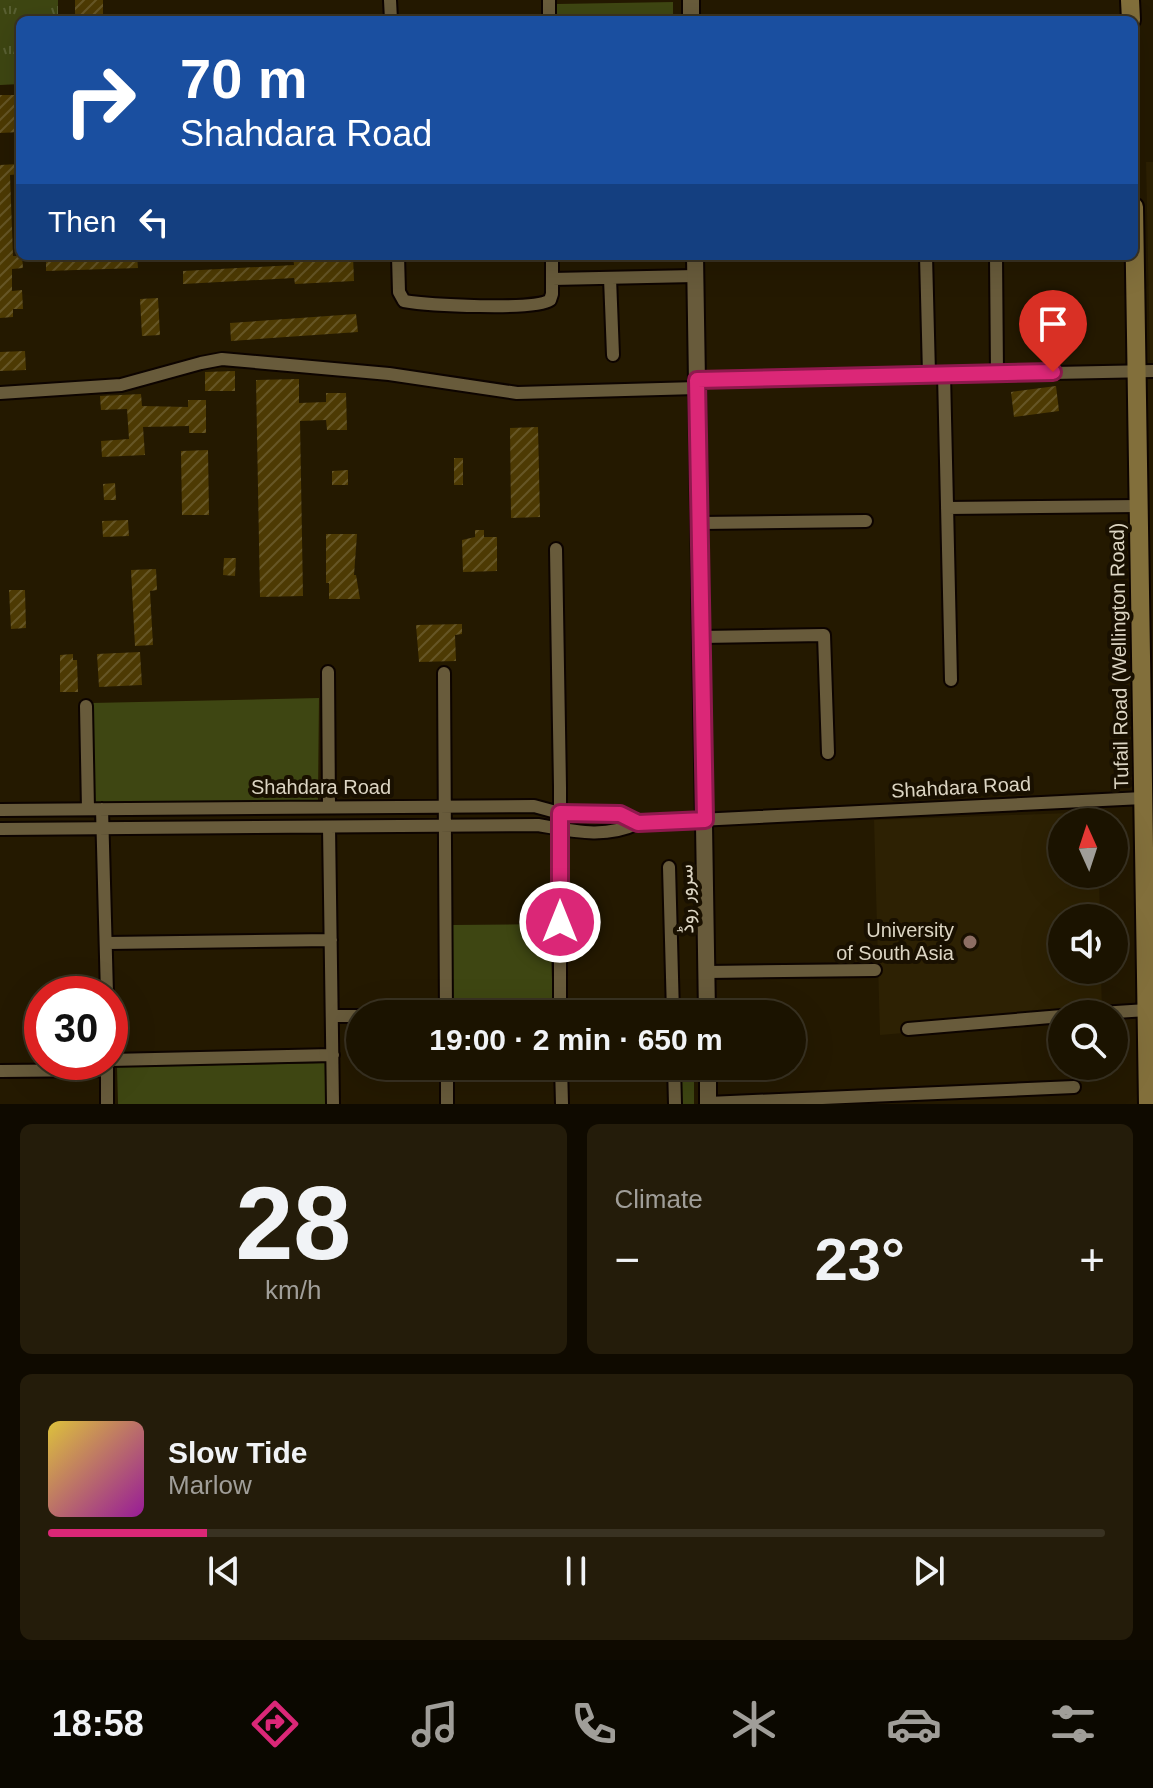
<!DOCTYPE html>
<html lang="en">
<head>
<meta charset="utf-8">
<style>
  body { margin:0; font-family:Helvetica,Vazirmatn,sans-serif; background:#241c0a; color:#f1f3f6; height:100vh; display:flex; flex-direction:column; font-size:30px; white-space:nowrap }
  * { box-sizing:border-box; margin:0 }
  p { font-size:26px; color:#a09e99 }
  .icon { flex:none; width:44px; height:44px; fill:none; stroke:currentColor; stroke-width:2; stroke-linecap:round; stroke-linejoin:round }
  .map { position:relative; height:1104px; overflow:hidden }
  .side { display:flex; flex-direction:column; gap:20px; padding:20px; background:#0f0a00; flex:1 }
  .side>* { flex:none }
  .hud { position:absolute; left:16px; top:16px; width:1122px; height:244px; border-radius:12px; box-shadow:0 8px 32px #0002,0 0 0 2px #393222; background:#1a4fa0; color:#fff; overflow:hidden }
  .needle { width:52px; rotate:357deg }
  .controls { position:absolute; left:1048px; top:808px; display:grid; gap:16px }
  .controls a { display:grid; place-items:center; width:80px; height:80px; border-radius:50%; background:#1b1300; box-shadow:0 8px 32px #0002,0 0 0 2px #393222; font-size:40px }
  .speed { position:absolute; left:24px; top:976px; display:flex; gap:16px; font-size:40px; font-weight:700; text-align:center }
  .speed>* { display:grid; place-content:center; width:104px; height:104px; border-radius:50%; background:#1b1300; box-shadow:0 8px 32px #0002,0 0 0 2px #393222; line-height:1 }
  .speed .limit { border:12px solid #d22; background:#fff; color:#111 }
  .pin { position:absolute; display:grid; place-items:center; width:68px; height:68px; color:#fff; margin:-82px -34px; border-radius:50% 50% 50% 0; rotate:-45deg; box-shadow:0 0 8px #0007 }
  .pin .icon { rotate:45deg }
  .me { position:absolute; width:88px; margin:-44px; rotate:0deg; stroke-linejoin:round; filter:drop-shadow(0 0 6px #0008) }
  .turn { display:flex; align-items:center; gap:28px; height:168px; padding:0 32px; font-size:36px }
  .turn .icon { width:104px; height:104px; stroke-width:2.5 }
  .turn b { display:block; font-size:56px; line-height:68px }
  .then { display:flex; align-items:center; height:76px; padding:0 32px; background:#0003; gap:16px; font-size:30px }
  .big { font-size:60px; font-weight:600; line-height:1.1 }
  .side .card { flex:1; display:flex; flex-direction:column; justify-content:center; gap:12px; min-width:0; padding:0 28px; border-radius:12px; background:#241c0a }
  .side .dial { align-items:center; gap:0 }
  .dial b { font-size:104px; line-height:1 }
  .song { display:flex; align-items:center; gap:24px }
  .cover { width:96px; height:96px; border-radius:12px; background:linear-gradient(135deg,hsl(50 70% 55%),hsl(300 70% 35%)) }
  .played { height:8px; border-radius:4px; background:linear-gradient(90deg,#db2777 15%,#393222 15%) }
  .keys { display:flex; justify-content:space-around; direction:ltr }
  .heat { display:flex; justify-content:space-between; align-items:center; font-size:44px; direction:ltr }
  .side .tiles { flex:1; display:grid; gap:20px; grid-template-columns:1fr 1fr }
  .card:last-child { grid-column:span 2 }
  .trip { position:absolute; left:346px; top:1000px; width:460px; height:80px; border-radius:40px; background:#1b1300; box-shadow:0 8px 32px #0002,0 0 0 2px #393222; font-weight:600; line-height:80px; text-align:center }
  .menu { display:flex; height:128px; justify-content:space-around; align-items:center; background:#0b0800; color:#a09e99 }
  .menu .icon { width:56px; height:56px }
  .menu .selected { color:#db2777 }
  .menu b { font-size:36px; color:#f1f3f6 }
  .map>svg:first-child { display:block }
</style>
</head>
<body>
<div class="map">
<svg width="1153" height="1104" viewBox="0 0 1153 1104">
  <defs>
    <pattern id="grass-tufts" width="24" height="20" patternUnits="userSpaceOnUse" patternTransform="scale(2)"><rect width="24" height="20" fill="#3e4612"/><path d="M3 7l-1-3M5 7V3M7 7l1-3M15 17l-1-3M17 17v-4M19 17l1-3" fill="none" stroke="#596033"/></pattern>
    <pattern id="building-hatch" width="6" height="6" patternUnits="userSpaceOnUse" patternTransform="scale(2)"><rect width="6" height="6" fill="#4d3a03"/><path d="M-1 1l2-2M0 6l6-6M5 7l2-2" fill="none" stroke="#665626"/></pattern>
  </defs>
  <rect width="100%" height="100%" fill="#241900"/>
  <path fill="#2d2103" d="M1146,162H1153V360H1150Z
    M1098,812V822H1062V874H1099L1100,918H1062V970H1101L1102,1014H1062V1020L880,1035L874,820Z"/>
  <path fill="url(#grass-tufts)" d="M0,0H58V20H20V84L0,85Z"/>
  <path fill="#3e4612" d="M673,2V20H557V4Z
    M319,698L318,800L98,805L92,801L91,703Z
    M550,924L553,1007L457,1010L451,1008L452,925Z
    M328,1063V1104H118L117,1067Z
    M682,1066H694V1104H682Z"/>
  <path fill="url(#building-hatch)" d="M75,0H103V20H75Z
    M0,95H20V132L0,133Z
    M19,164L20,174L10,175L13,256H22L23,268L12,269V291L22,290L23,309H13V317L0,318V165Z
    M46,256H137L138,268L46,271Z
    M293,256H353L354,281L295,284L294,278L183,284V271L294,265Z
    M158,298L160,335L142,336L140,299Z
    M356,314L358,332L231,341L230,323Z
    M25,351L26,370L0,371V352Z
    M235,371V391H205V372Z
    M299,379V403L326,402V393H346L347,430H327L326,420L300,421L303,596L260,597L256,380Z
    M1056,386L1059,411L1014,417L1011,392Z
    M141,394L142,406L188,407V400H206V433H189V426L143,427L145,455L102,457L101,441L129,439L127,409L101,410L100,396Z
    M538,427L540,517L511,518L510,428Z
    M208,450L209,515H182L181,451Z
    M454,458H463V485H454Z
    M348,470V485H332V471Z
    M115,483L116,500H104L103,484Z
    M128,520L129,536L103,537L102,521Z
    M475,530H484V537H497V571L463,572L462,540L475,537Z
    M326,534H357L354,575H356L360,599H329V583H326Z
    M224,558H236L235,576L223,575Z
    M156,569L157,590L150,591L153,645L135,646L131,570Z
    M9,590H25L26,628L11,629Z
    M462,624V634L455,635L456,661L419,662L416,625Z
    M140,652L142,685L99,687L97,654Z
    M73,654V660H77L78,692H60V655Z"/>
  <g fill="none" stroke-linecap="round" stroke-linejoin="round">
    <g stroke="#0d0400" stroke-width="16">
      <path id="minor" d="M390,0L391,20
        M549,0V20
        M398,256L399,292L404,301C427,305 535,311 550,300L552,294V256
        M926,256L929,374
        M996,256L997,373
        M610,278L613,355
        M552,279L695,276
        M944,374L951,680
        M697,380L1153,371
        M0,393L121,385L201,363L222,359L389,374L517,393L697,388
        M947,508L1139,506
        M700,523L866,521
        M556,549L560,787V1014
        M701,637L824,635L828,753
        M328,672L329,807
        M444,673L446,1014
        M86,706L88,809
        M102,809L107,994
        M0,810L534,806L567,815L620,814L638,823
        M329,827L333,1104
        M0,829L538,825C573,831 605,839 638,823L1143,798
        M107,943L331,940
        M707,972L875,970
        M641,1014L673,1013L669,867
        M1085,1014L1147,1010
        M333,1016H360
        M908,1029L1062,1016
        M110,1060L333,1055
        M107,1063V1104
        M447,1066V1104
        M561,1066L562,1104
        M674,1066L675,1104
        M0,1071L107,1070
        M708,1103L1074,1087"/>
    </g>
    <g stroke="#0d0400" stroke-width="20">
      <path id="tertiary" d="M691,0V20
        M695,256L707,1014
        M708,1066V1104"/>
    </g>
    <g stroke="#0d0400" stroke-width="22">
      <path id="secondary" d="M1130,0L1131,20
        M1134,207L1148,1104"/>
    </g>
    <use href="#minor" stroke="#685b3b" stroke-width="12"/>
    <use href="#tertiary" stroke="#685b3b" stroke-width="16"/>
    <use href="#secondary" stroke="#826f3b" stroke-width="18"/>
  </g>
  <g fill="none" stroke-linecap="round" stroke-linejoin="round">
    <g stroke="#8e194d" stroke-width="20">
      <path id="route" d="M560,922V813L620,814L638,823L705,820L697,380L1053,372"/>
    </g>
    <use href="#route" stroke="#db2777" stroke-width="14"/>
  </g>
  <circle fill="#8d6e63" stroke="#191000" stroke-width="3" cx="970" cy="942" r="8"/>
  <g text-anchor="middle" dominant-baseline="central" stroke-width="8" stroke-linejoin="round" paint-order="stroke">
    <g font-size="20" fill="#dcd5c3" stroke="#191000">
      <text transform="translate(1119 656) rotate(-91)">Tufail Road (Wellington Road)</text>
      <text x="321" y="787">Shahdara Road</text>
      <text transform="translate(961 787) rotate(-3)">Shahdara Road</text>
      <text transform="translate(686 899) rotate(-91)">سرور روڈ</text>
    </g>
    <g font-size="20" fill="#dcd5c3" stroke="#191000" text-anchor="end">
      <text x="954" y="930">University<tspan x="954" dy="23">of South Asia</tspan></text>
    </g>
  </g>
</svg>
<div class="controls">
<a><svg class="needle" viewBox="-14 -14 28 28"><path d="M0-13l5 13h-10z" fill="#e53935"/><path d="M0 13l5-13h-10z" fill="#a09e99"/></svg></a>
<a><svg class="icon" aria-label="sound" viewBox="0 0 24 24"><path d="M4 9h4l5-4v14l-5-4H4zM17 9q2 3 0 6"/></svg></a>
<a><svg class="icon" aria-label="search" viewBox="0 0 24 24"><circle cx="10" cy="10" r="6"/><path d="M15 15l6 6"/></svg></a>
</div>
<div class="speed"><div class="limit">30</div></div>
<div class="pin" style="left:1053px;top:372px;background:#d93025"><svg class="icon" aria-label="arrive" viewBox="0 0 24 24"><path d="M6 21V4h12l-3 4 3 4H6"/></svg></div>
<svg class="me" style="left:560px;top:922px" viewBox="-20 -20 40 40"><circle r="17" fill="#db2777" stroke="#fff" stroke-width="3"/><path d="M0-11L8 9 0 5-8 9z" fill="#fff"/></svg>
<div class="trip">19:00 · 2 min · 650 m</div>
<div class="hud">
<div class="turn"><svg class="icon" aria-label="right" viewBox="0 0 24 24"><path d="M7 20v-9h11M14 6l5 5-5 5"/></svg><div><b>70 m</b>Shahdara Road</div></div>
<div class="then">Then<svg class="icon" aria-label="left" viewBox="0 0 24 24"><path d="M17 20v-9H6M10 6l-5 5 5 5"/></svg></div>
</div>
</div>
<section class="side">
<div class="tiles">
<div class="card dial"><b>28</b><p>km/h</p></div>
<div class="card"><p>Climate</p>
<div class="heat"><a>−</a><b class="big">23°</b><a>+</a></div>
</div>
<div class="card">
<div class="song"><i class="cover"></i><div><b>Slow Tide</b><p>Marlow</p></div></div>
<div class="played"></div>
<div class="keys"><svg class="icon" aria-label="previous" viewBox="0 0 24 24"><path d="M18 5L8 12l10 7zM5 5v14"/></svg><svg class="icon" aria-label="pause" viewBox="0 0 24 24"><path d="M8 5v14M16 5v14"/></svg><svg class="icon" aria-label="next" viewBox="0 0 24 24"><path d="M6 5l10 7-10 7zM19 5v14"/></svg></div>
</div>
</div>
</section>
<nav class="menu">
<b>18:58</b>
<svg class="icon selected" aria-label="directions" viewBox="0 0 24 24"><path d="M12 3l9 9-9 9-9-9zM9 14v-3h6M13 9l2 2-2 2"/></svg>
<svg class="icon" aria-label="music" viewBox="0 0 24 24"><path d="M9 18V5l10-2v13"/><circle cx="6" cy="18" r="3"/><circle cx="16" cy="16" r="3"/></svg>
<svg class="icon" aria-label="phone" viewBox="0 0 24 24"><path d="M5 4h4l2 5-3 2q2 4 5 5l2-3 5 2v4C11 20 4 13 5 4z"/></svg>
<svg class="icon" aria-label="climate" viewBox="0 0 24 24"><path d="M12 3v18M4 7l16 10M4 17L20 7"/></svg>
<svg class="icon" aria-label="car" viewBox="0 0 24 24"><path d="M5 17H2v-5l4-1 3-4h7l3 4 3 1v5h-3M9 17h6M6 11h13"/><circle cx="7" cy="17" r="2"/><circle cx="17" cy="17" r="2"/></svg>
<svg class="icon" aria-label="filters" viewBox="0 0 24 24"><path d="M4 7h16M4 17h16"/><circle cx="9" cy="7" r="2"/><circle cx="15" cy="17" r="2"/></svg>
</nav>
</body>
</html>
